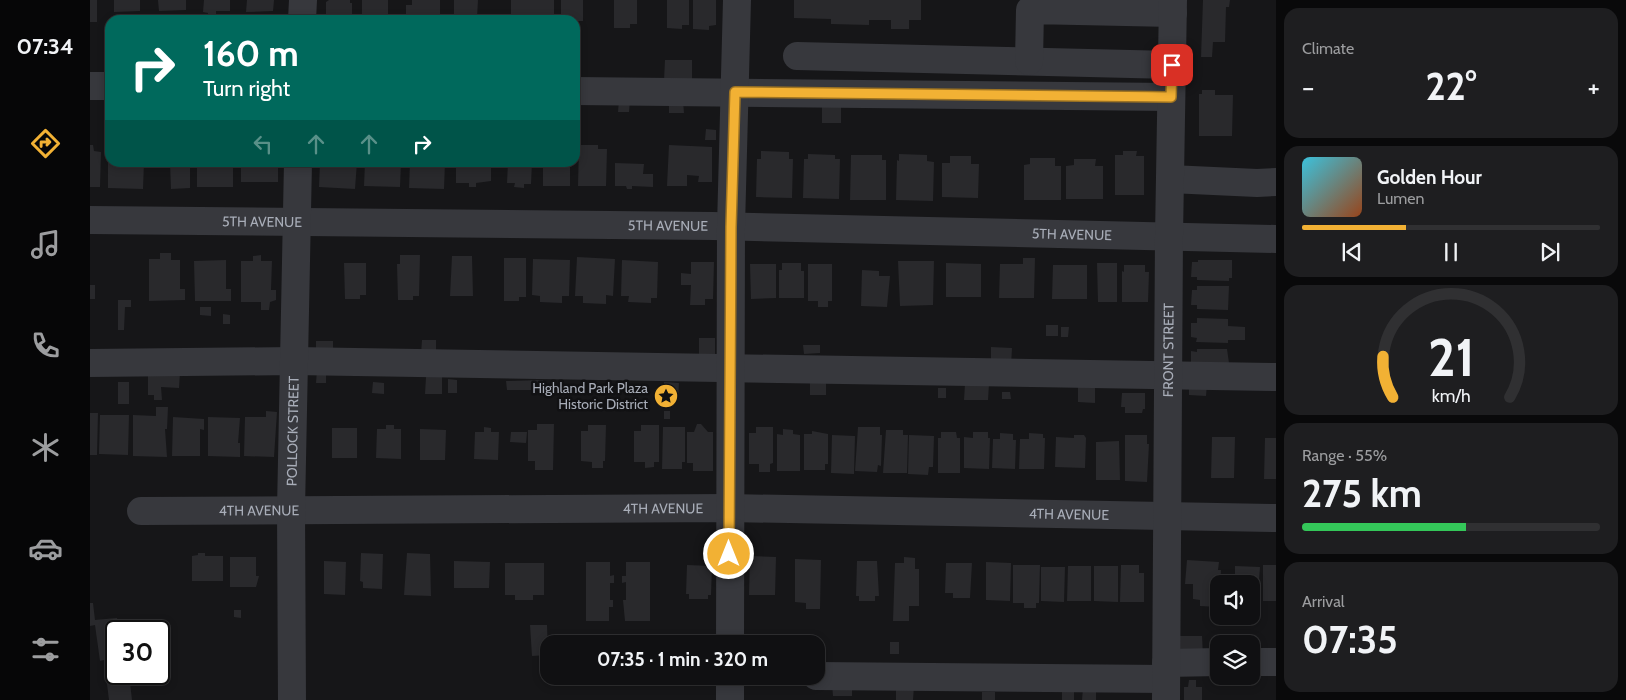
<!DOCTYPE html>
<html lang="en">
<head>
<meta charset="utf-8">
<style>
  body { margin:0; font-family:Cabin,sans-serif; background:#1e1e20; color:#f1f3f6; height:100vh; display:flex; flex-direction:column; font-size:19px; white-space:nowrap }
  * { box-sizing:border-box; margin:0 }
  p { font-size:16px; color:#9c9d9f }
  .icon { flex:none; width:28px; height:28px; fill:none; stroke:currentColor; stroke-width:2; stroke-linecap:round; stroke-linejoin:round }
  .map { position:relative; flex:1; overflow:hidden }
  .side { display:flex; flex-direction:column; gap:8px; padding:8px; background:#09090a; width:350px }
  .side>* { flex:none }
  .hud { position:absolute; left:15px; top:15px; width:475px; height:152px; border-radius:15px; box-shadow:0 2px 8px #0003,0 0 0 1px #303032; background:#00695c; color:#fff; overflow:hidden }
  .tools { position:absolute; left:1120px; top:575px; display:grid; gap:10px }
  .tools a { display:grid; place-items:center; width:50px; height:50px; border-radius:10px; background:#101012; box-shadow:0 2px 8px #0003,0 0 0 1px #303032; font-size:25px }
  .speed { position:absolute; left:15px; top:620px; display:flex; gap:10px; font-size:25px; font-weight:700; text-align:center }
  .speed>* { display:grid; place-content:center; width:65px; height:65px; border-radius:50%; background:#101012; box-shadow:0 2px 8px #0003,0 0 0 1px #303032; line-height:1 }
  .speed .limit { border:2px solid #111; border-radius:8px; background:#fff; color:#111 }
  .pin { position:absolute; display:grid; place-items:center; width:42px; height:42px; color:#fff; margin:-21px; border-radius:10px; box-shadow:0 2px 8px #0006 }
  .me { position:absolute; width:55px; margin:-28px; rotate:0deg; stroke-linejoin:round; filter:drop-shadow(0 0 4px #0008) }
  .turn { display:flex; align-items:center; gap:18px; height:105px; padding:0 15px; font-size:22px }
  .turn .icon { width:65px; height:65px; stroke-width:2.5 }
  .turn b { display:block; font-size:35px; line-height:42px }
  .lanes { display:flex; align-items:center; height:48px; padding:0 15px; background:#0003; justify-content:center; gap:25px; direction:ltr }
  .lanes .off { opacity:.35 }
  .big { font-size:38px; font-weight:700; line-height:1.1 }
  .side .tile { flex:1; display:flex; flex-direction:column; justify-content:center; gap:8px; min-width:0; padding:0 18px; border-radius:15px; background:#1e1e20 }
  .side .dial { align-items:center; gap:0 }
  .dial svg { height:130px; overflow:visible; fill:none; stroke:#303032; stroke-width:7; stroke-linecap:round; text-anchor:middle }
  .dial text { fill:#f1f3f6; stroke:none }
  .song { display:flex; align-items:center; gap:15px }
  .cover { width:60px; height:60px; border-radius:8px; background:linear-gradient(135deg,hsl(190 70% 55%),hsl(20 70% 35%)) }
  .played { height:5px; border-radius:2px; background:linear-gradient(90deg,#f2b134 35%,#303032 35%) }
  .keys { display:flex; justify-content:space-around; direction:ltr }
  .heat { display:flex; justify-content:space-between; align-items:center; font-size:28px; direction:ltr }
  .charge { height:8px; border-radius:4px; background:linear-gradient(90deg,#34c759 55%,#303032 0) }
  .trip { position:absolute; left:450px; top:635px; width:285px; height:50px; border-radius:15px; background:#101012; box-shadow:0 2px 8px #0003,0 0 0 1px #303032; font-weight:700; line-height:50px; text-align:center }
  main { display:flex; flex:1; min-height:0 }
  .menu { display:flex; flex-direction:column; width:90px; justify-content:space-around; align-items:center; background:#060607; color:#9c9d9f }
  .menu .icon { width:35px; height:35px }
  .menu .on { color:#f2b134 }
  .menu b { font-size:22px; color:#f1f3f6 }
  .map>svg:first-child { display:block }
</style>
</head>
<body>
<main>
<nav class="menu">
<b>07:34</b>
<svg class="icon on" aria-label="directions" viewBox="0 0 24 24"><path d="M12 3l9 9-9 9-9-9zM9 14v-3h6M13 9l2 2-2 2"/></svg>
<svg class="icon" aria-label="music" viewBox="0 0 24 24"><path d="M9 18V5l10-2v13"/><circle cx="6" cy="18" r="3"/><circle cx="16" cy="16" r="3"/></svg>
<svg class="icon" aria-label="phone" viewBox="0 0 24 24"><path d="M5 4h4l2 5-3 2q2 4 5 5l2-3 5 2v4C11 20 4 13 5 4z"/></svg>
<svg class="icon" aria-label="climate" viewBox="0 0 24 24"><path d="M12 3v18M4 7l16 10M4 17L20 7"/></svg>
<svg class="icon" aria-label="car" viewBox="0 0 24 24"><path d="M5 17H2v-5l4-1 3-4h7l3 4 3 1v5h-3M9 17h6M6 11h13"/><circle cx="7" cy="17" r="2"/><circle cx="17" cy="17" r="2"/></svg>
<svg class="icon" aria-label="filters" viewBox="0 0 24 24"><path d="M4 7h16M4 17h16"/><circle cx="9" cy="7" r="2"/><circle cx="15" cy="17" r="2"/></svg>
</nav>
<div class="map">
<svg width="1186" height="700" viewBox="0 0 1186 700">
  <rect width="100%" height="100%" fill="#161618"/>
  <path fill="#29292c" d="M0,0H7V22H0Z
    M24,0H50V11L24,12Z
    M68,0H96V10L69,11Z
    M114,0H140V11H126V15H118V13L113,12Z
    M157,0H184L183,11L156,12Z
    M239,0H260V3H262V20H236V2Z
    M272,0H298V20H272Z
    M322,0H350V20H316V5H322Z
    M364,0H388L387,18L364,17Z
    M421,0H464V20H421Z
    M471,0H493V21H488V29H485V20H471Z
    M524,0H547V24H540V28H524Z
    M577,0H599V25H592V29L577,28Z
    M603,0H626V25L619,26V30L603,29Z
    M704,0H831V20H819V29H801V20H779V25L741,24V19L704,18Z
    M1113,0H1140L1139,7H1136L1135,42H1123L1122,57H1111Z
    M575,60H602V80H574Z
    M1112,90H1125V95H1143L1142,136H1109V94H1112Z
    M529,100H540L539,112H528Z
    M579,101H593L594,113H579Z
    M732,103L751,104V123H732Z
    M616,129L626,130V140H615Z
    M0,145H3L4,151L11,152L10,187H0Z
    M489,145H508V149H517L516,186H488Z
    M579,145L622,147V182H608L609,176L597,175V186H577Z
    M671,151L699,152V159H703L702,198L666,197L667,159H671Z
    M1033,151H1047L1046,156H1054V195H1025V155H1033Z
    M718,154L745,155V159H750L749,199L713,198L714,159H718Z
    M809,154L837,155V161L844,162L843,201L806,200L807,160L809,161Z
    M761,155H792V160H796V200H760Z
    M860,156H881V164H889L888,198L852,197V163H860Z
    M940,158H965V166H971V200H934V165L940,164Z
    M984,159H1006L1005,166H1013V199H976V166L984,165Z
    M18,162H54L53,189L18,188Z
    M80,162H100V188L81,189Z
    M107,162H143V187H107Z
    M151,162H188V182H151Z
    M230,162H267L265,189L229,187Z
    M275,162H311L310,187L274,186Z
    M320,162H355L354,189L319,188Z
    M366,162H401V181L386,183V187H379V183H366Z
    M418,162H442L441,184H434V188L424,187L425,183H417Z
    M453,162H480V186H453Z
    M525,163L554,164L553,174H563V187L542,186V189H537L536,186H525Z
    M70,253H81V260H90V289H95V300L59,301V259H70Z
    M171,255V261H182L181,290H186V300L180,302L179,310H171V302H151V261H163V256Z
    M310,255H330L329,296H323V300H308L307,264H310Z
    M362,256H382L383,296H360Z
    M487,257L525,259L523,296L516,295V304L493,303V296H485Z
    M414,258H436V297H429V301H414Z
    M933,258H945L944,298H909L910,264H933Z
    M443,259L480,260L479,296H472V303L450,302V296L442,295Z
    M136,260V289H141V301H105L104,261Z
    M532,260L568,262L567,298H561V303L538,302L539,296H531Z
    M1108,260H1142V278H1139V281L1107,280V277H1101L1102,262H1108Z
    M808,261H844L843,305L810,306Z
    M601,262H624L623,299H615V305H600L601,285H591V273L601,274Z
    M254,263H276V295H270V299H255Z
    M692,263H711V271H714V298H689V270H692Z
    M856,263L891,264V297H856Z
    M1007,263H1027V302H1008Z
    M660,264H686V298L661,299Z
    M718,264H742V301H738V307H728V301H718Z
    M963,265H997V299H962Z
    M1034,265H1055V272H1059L1058,302H1032V271L1034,272Z
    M772,270L789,271V276H800L797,307L771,306Z
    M0,285H5V299H0Z
    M1107,286H1139L1138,310L1107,309V305H1101L1102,290H1107Z
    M28,300H41V307H35L34,330H28Z
    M110,307H121V316L110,315Z
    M133,314L140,315V324H133Z
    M1107,318L1138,319V326L1155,327V340H1138V343L1106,342L1107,338L1101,337V323H1107Z
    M956,325H968V336H956Z
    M971,327H979L978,337H971Z
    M609,338H625V363H609Z
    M332,340H346V355L331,354Z
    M226,341H243V354L226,353Z
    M713,345H730V353L714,354Z
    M901,347L922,348L921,366L901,365Z
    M1107,349H1137L1139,363L1101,366V351L1107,352Z
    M227,370H236V383H226Z
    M90,372L89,388L71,387L72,400H64V395H58V374Z
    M336,377H352V394H335Z
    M358,379L367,380V393H358Z
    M720,379H736V395H720Z
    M453,380V390H417L416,381Z
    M28,382H39V404H28Z
    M283,382L294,383V394L282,393Z
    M574,382L589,383L588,400L573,399Z
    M499,383H508V390H499Z
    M875,384H899L898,400H874Z
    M1099,384H1117L1116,396L1099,395Z
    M988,386L1005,387V403L988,402Z
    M848,388H856V398H848Z
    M912,392H920L921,399H912Z
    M1032,393H1055V409H1053L1052,413H1035V407H1031Z
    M66,407H78L77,429H75L77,457L43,456V415L66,416Z
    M176,411L187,412L184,457L154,456L155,417H176Z
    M574,411H580V419H574Z
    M0,413H8L7,455H0Z
    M10,415H39L38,455L9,454Z
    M83,417L114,419V430L110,429V456H82Z
    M118,417L150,418L148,443H150V457L118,456Z
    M447,424H464L463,470H445V461H438V430H447Z
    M607,424H611L618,432H623V471H603V463H597V432H604Z
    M296,425H304V429H311V459L286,458L287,429H296Z
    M498,425H516L515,461H513V468H502V462L491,461V431H498Z
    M551,425H569V462H564V467L555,468V462H544V431H551Z
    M394,427L401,428V432H409L408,460L384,459L385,432H394Z
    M573,427H595V462H592V469H572Z
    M666,427H683V463L680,464V472H669V464H659V433H666Z
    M768,427H790V435H792L791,466L788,465L787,472L765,471Z
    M242,428H267V458H242Z
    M330,429L356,430L355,460H330Z
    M693,429L703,430V434L710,435V471H687V434L693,435Z
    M796,430H813V435H818L817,473H793Z
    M722,431L738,434V464H735V470H714V434H722Z
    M421,432H437L436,443L420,442Z
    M851,432H866L867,438H870V473H848V438H851Z
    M883,432H898V438H900L899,469L874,468V437L883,438Z
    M910,433L923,434V440H926L925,469L902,468L903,439H910Z
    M939,433L953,434V438H955L954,469H929L930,439H939Z
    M742,435L765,436L764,474L741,473Z
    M819,435L844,436L843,467H839L838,475L818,474Z
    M984,435H994L996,438L995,468L965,467L966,437L984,438Z
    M1035,435H1057V444H1059L1057,482L1035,481Z
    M1122,437H1145L1144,478H1121Z
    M1175,438H1186V479H1174Z
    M1029,441L1030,480H1006V442Z
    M108,553H115V556H133V581H102V556L108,555Z
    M271,553L293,554L292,589L273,588V582L270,581Z
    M317,553L340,554L341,596L314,595Z
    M660,556L686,557L685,595H659Z
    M140,557H166V576H169L166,587H140Z
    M814,557L825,558V569H829V606H819V621H803L805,563H814Z
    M705,559L731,560L730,609H716V603L705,602Z
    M1097,560L1129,562L1128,570H1131L1129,607L1110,606V600L1103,599V584H1095Z
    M234,561L256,562L255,595L234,594Z
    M364,561L400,562L399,588H364Z
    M767,561H787L789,596H785V601H769V596H766Z
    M496,562H520V576L524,575V583H520V600H523V607H519V621H496Z
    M536,562H560V621H535L533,600H536V582L532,583V576H536Z
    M896,562L921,563L920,601L896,600Z
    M415,563H454V595H443V600H425V595H415Z
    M856,563H882L880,598H863V593H855Z
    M597,565L622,566L621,595H618V599H599V594H596Z
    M923,565H950L949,603H946V608H934V603H923Z
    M1031,565H1049V573H1054V602H1030Z
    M1173,565H1186V601H1173Z
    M978,566H1001V601H977Z
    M1004,566H1028V602L1004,601Z
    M1145,566L1170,567L1167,608H1161V584H1145Z
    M951,567H975L974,602L951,601Z
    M0,603H3L5,620L27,618L29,631H26V674H39L42,700H19L14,660L10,661L5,625L0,626Z
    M144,610H151V618L144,617Z
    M440,625H457L458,655L442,656Z
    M1090,636H1112L1113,655L1089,654Z
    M800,642H809V654H800Z
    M1127,676H1143V684H1127Z
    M1099,680H1106V687H1112V700H1094V687H1098Z
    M742,684H762V696H743Z
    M806,685L824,686L823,700H806Z
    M972,686H984V700H972Z
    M993,688L1006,689V700H992Z
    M892,692H905V700H892Z"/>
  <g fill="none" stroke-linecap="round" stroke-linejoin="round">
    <g stroke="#37383d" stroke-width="28">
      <path d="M212,20L213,0"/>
      <path d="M707,56L1082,65"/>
      <path d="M939,61L940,10L1083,13"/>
      <path d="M0,86H20"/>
      <path d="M485,91L1081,97"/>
      <path d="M1080,179L1167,183L1186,182"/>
      <path id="s1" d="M0,220L623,226L1186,239"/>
      <path d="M0,363L204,361L1186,377"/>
      <path id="s2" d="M51,511L639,508L1186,518"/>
      <path d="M640,644L641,227L647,0"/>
      <path d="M1161,662H1186"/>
      <path d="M1076,663L1129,662"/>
      <path d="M640,676V700"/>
      <path d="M726,676L1076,679"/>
      <path id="s3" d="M202,700L201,510L208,162"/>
      <path id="s4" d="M1076,700L1079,236L1083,0"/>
    </g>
  </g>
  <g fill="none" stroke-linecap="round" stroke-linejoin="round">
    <g stroke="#9d7322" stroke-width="12">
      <path id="route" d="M639,554L641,227L645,92L1081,97L1082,65"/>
    </g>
    <use href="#route" stroke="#f2b134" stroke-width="9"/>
  </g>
  <defs>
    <g id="sight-disc" transform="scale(1.25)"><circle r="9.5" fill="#f2b134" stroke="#111113"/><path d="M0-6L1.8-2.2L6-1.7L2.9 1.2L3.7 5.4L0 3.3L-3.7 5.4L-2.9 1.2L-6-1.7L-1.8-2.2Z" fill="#111"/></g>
  </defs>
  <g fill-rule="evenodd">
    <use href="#sight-disc" x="576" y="396"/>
  </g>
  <g text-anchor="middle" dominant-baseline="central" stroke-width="5" stroke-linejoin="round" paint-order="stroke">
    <g font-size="14" fill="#a8adb8" stroke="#111113">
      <text stroke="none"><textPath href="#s1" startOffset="172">5TH AVENUE</textPath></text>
      <text stroke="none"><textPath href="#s1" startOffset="578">5TH AVENUE</textPath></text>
      <text stroke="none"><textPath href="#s1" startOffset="982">5TH AVENUE</textPath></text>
      <text stroke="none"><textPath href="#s4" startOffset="350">FRONT STREET</textPath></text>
      <text stroke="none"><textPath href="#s3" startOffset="269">POLLOCK STREET</textPath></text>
      <text stroke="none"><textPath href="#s2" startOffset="522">4TH AVENUE</textPath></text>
      <text stroke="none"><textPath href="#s2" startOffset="118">4TH AVENUE</textPath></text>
      <text stroke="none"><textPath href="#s2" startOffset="928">4TH AVENUE</textPath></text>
    </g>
    <g font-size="14" fill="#a8adb8" stroke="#111113" text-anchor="end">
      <text x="558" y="388">Highland Park Plaza<tspan x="558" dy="16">Historic District</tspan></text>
    </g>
  </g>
</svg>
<div class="tools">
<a><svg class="icon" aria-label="sound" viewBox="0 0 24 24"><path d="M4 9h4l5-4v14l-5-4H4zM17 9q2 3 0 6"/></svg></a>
<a><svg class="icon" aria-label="layers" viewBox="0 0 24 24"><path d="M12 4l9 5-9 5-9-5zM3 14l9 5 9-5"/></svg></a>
</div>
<div class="speed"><div class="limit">30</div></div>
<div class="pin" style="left:1082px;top:65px;background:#d93025"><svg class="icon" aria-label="arrive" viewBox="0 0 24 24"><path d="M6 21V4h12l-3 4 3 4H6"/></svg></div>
<svg class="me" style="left:639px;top:554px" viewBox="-20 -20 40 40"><circle r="17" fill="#f2b134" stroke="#fff" stroke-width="3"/><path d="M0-11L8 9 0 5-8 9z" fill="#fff"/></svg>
<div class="trip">07:35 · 1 min · 320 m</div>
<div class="hud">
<div class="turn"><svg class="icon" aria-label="right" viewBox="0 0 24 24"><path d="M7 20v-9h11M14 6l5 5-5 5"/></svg><div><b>160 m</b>Turn right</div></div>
<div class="lanes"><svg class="icon off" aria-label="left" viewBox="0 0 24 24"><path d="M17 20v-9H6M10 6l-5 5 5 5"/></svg><svg class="icon off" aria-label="ahead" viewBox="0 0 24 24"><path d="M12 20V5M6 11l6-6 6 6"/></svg><svg class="icon off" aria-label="ahead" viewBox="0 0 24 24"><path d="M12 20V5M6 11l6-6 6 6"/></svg><svg class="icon" aria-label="right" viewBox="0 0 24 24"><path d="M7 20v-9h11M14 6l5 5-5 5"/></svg></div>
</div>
</div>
<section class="side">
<div class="tile"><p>Climate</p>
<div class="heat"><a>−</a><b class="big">22°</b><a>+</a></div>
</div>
<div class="tile">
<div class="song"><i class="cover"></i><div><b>Golden Hour</b><p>Lumen</p></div></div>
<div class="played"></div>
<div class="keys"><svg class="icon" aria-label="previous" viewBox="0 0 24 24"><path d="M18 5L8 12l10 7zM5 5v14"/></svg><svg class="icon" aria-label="pause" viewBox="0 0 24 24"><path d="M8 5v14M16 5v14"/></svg><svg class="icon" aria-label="next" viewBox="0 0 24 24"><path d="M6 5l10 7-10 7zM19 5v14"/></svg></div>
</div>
<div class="tile dial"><svg viewBox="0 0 100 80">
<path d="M14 69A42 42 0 1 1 86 69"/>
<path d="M14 69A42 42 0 0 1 8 44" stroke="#f2b134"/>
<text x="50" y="56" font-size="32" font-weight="700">21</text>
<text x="50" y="72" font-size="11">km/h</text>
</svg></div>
<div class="tile"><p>Range · 55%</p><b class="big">275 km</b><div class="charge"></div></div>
<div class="tile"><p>Arrival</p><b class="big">07:35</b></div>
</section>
</main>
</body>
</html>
